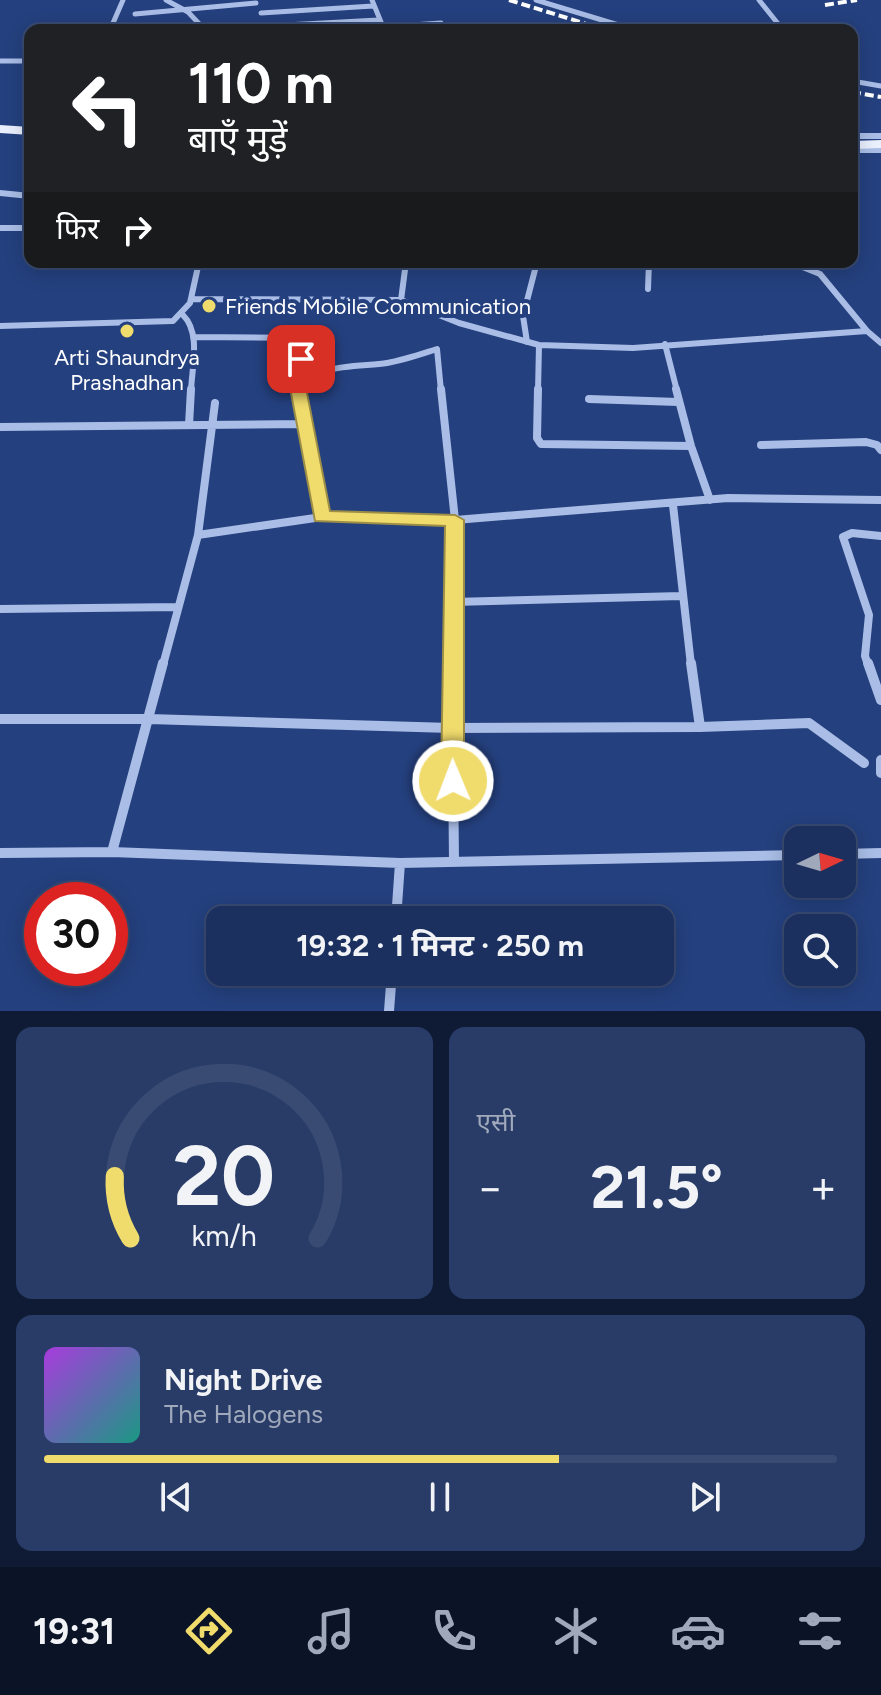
<!DOCTYPE html>
<html lang="hi">
<head>
<meta charset="utf-8">
<style>
  body { margin:0; font-family:Figtree,"Noto Sans Devanagari",sans-serif; background:#283c67; color:#f1f3f6; height:100vh; display:flex; flex-direction:column; font-size:30px; white-space:nowrap }
  * { box-sizing:border-box; margin:0 }
  p { font-size:26px; color:#a0a9bc }
  .icon { flex:none; width:44px; height:44px; fill:none; stroke:currentColor; stroke-width:2; stroke-linecap:round; stroke-linejoin:round }
  .map { position:relative; height:1011px; overflow:hidden }
  .side { display:flex; flex-direction:column; gap:16px; padding:16px; background:#0f1a34; flex:1 }
  .side>* { flex:none }
  .banner { position:absolute; left:24px; top:24px; width:834px; height:244px; border-radius:16px; box-shadow:0 4px 20px #0003,0 0 0 2px #394b73; background:#202124; color:#fff; overflow:hidden }
  .needle { width:52px; rotate:85deg }
  .buttons { position:absolute; left:784px; top:826px; display:grid; gap:16px }
  .buttons a { display:grid; place-items:center; width:72px; height:72px; border-radius:16px; background:#1b305e; box-shadow:0 4px 20px #0003,0 0 0 2px #394b73; font-size:40px }
  .speed { position:absolute; left:24px; top:882px; display:flex; gap:16px; font-size:40px; font-weight:700; text-align:center }
  .speed>* { display:grid; place-content:center; width:104px; height:104px; border-radius:50%; background:#1b305e; box-shadow:0 4px 20px #0003,0 0 0 2px #394b73; line-height:1 }
  .speed .limit { border:12px solid #d22; background:#fff; color:#111 }
  .pin { position:absolute; display:grid; place-items:center; width:68px; height:68px; color:#fff; margin:-34px; border-radius:16px; box-shadow:0 4px 12px #0006 }
  .me { position:absolute; width:88px; margin:-44px; rotate:359deg; stroke-linejoin:round; filter:drop-shadow(0 0 6px #0008) }
  .turn { display:flex; align-items:center; gap:28px; height:168px; padding:0 32px; font-size:36px }
  .turn .icon { width:104px; height:104px; stroke-width:2.5 }
  .turn b { display:block; font-size:56px; line-height:68px }
  .then { display:flex; align-items:center; height:76px; padding:0 32px; background:#0003; gap:16px; font-size:30px }
  .big { font-size:60px; font-weight:700; line-height:1.1 }
  .side .widget { flex:1; display:flex; flex-direction:column; justify-content:center; gap:12px; min-width:0; padding:0 28px; border-radius:16px; background:#283c67 }
  .side .dial { align-items:center; gap:0 }
  .dial svg { height:208px; overflow:visible; fill:none; stroke:#394b73; stroke-width:7; stroke-linecap:round; text-anchor:middle }
  .dial text { fill:#f1f3f6; stroke:none }
  .song { display:flex; align-items:center; gap:24px }
  .cover { width:96px; height:96px; border-radius:12px; background:linear-gradient(135deg,hsl(280 70% 55%),hsl(170 70% 35%)) }
  .played { height:8px; border-radius:4px; background:linear-gradient(90deg,#f0db6d 65%,#394b73 65%) }
  .keys { display:flex; justify-content:space-around; direction:ltr }
  .heat { display:flex; justify-content:space-between; align-items:center; font-size:44px; direction:ltr }
  .side .tiles { flex:1; display:grid; gap:16px; grid-template-columns:1fr 1fr }
  .widget:last-child { grid-column:span 2 }
  .trip { position:absolute; left:206px; top:906px; width:468px; height:80px; border-radius:16px; background:#1b305e; box-shadow:0 4px 20px #0003,0 0 0 2px #394b73; font-weight:700; line-height:80px; text-align:center }
  .tabs { display:flex; height:128px; justify-content:space-around; align-items:center; background:#0b1326; color:#a0a9bc }
  .tabs .icon { width:56px; height:56px }
  .tabs .active { color:#f0db6d }
  .tabs b { font-size:36px; color:#f1f3f6 }
  .map>svg:first-child { display:block }
</style>
</head>
<body>
<div class="map">
<svg width="881" height="1011" viewBox="0 0 881 1011">
  <rect width="100%" height="100%" fill="#24407e"/>
  <g fill="none" stroke-linecap="round" stroke-linejoin="round">
    <path stroke="#a9bde6" stroke-width="5" d="M166,0L188,12L205,30
      M372,0L383,27L441,23L439,30
      M536,0L635,30
      M759,0L783,30
      M261,13L373,6
      M135,14L256,3
      M267,26L378,20
      M110,30L123,0
      M0,61H30
      M852,81L881,86"/>
    <path stroke="#a9bde6" stroke-width="6" d="M0,193L30,196
      M0,228H30
      M790,262L820,274L867,331L881,343
      M65,263L193,262
      M648,289L649,262
      M193,299L401,300L459,323L539,345L633,348L867,331
      M401,300L406,262
      M183,315C201,333 192,366 191,391
      M0,326L173,321L190,303L199,262
      M194,337L300,338L302,380
      M527,342L523,316L537,262
      M665,344L677,391
      M298,391C309,363 362,367 387,363C404,360 421,354 437,349L441,391
      M538,391L539,345"/>
    <path stroke="#a9bde6" stroke-width="8" d="M298,389L322,517
      M441,389L455,520L452,665
      M538,389L537,438L541,444L691,446
      M676,389L691,446L710,500
      M589,399L678,402
      M189,425L191,389
      M0,427L305,424
      M761,445L866,442L877,445L881,450
      M673,505L691,665
      M198,535L215,403
      M453,602L681,596
      M0,609L178,607
      M163,665L198,535L322,517L455,520L728,498L881,500
      M868,665L865,656L869,615L843,537L852,533L881,536"/>
    <path stroke="#a9bde6" stroke-width="10" d="M163,663L112,852L400,863L798,855
      M452,663L454,861
      M691,663L700,727
      M868,663L881,700
      M0,719H149L451,728L700,727L809,723L864,763
      M881,760V773
      M0,853L112,852
      M842,854L881,853
      M396,920L400,863
      M389,1011L392,972"/>
    <path fill="#a9bde6" fill-rule="evenodd" d="M852,133H881V139H852Z
      M852,147H881V153H852Z"/>
    <path fill="#eaeffd" fill-rule="evenodd" d="M0,125L30,127V135L0,133Z
      M881,140V148L852,149V141Z"/>
    <path stroke="#fff" stroke-width="4" stroke-dasharray="9 4" stroke-linecap="butt" d="M509,0L606,30
      M825,5L857,0
      M852,92L881,97"/>
  </g>
  <path fill="#f0db6d" stroke="#9c8e47" stroke-width="2" d="M301,354L309,359L310,380L306,388L330,511L455,515L464,520V781L461,787L453,790L445,787L441,781L445,526L315,521L290,388L294,380L293,359Z"/>
  <g fill="#f0db6d" stroke="#24407e" stroke-width="3">
    <circle cx="209" cy="306" r="8"/>
    <circle cx="127" cy="331" r="8"/>
  </g>
  <g text-anchor="middle" dominant-baseline="central" stroke-width="8" stroke-linejoin="round" paint-order="stroke">
    <g font-size="22" fill="#fff" stroke="#24407e" text-anchor="start">
      <text x="225" y="306">Friends Mobile Communication</text>
      <text x="127" y="357" text-anchor="middle">Arti Shaundrya<tspan x="127" dy="25">Prashadhan</tspan></text>
    </g>
  </g>
</svg>
<div class="buttons">
<a><svg class="needle" viewBox="-14 -14 28 28"><path d="M0-13l5 13h-10z" fill="#e53935"/><path d="M0 13l5-13h-10z" fill="#a0a9bc"/></svg></a>
<a><svg class="icon" aria-label="search" viewBox="0 0 24 24"><circle cx="10" cy="10" r="6"/><path d="M15 15l6 6"/></svg></a>
</div>
<div class="speed"><div class="limit">30</div></div>
<div class="pin" style="left:301px;top:359px;background:#d93025"><svg class="icon" aria-label="arrive" viewBox="0 0 24 24"><path d="M6 21V4h12l-3 4 3 4H6"/></svg></div>
<svg class="me" style="left:453px;top:781px" viewBox="-20 -20 40 40"><circle r="17" fill="#f0db6d" stroke="#fff" stroke-width="3"/><path d="M0-11L8 9 0 5-8 9z" fill="#fff"/></svg>
<div class="trip">19:32 · 1 मिनट · 250 m</div>
<div class="banner">
<div class="turn"><svg class="icon" aria-label="left" viewBox="0 0 24 24"><path d="M17 20v-9H6M10 6l-5 5 5 5"/></svg><div><b>110 m</b>बाएँ मुड़ें</div></div>
<div class="then">फिर<svg class="icon" aria-label="right" viewBox="0 0 24 24"><path d="M7 20v-9h11M14 6l5 5-5 5"/></svg></div>
</div>
</div>
<section class="side">
<div class="tiles">
<div class="widget dial"><svg viewBox="0 0 100 80">
<path d="M14 69A42 42 0 1 1 86 69"/>
<path d="M14 69A42 42 0 0 1 8 45" stroke="#f0db6d"/>
<text x="50" y="56" font-size="32" font-weight="700">20</text>
<text x="50" y="72" font-size="11">km/h</text>
</svg></div>
<div class="widget"><p>एसी</p>
<div class="heat"><a>−</a><b class="big">21.5°</b><a>+</a></div>
</div>
<div class="widget">
<div class="song"><i class="cover"></i><div><b>Night Drive</b><p>The Halogens</p></div></div>
<div class="played"></div>
<div class="keys"><svg class="icon" aria-label="previous" viewBox="0 0 24 24"><path d="M18 5L8 12l10 7zM5 5v14"/></svg><svg class="icon" aria-label="pause" viewBox="0 0 24 24"><path d="M8 5v14M16 5v14"/></svg><svg class="icon" aria-label="next" viewBox="0 0 24 24"><path d="M6 5l10 7-10 7zM19 5v14"/></svg></div>
</div>
</div>
</section>
<nav class="tabs">
<b>19:31</b>
<svg class="icon active" aria-label="directions" viewBox="0 0 24 24"><path d="M12 3l9 9-9 9-9-9zM9 14v-3h6M13 9l2 2-2 2"/></svg>
<svg class="icon" aria-label="music" viewBox="0 0 24 24"><path d="M9 18V5l10-2v13"/><circle cx="6" cy="18" r="3"/><circle cx="16" cy="16" r="3"/></svg>
<svg class="icon" aria-label="phone" viewBox="0 0 24 24"><path d="M5 4h4l2 5-3 2q2 4 5 5l2-3 5 2v4C11 20 4 13 5 4z"/></svg>
<svg class="icon" aria-label="climate" viewBox="0 0 24 24"><path d="M12 3v18M4 7l16 10M4 17L20 7"/></svg>
<svg class="icon" aria-label="car" viewBox="0 0 24 24"><path d="M5 17H2v-5l4-1 3-4h7l3 4 3 1v5h-3M9 17h6M6 11h13"/><circle cx="7" cy="17" r="2"/><circle cx="17" cy="17" r="2"/></svg>
<svg class="icon" aria-label="filters" viewBox="0 0 24 24"><path d="M4 7h16M4 17h16"/><circle cx="9" cy="7" r="2"/><circle cx="15" cy="17" r="2"/></svg>
</nav>
</body>
</html>
